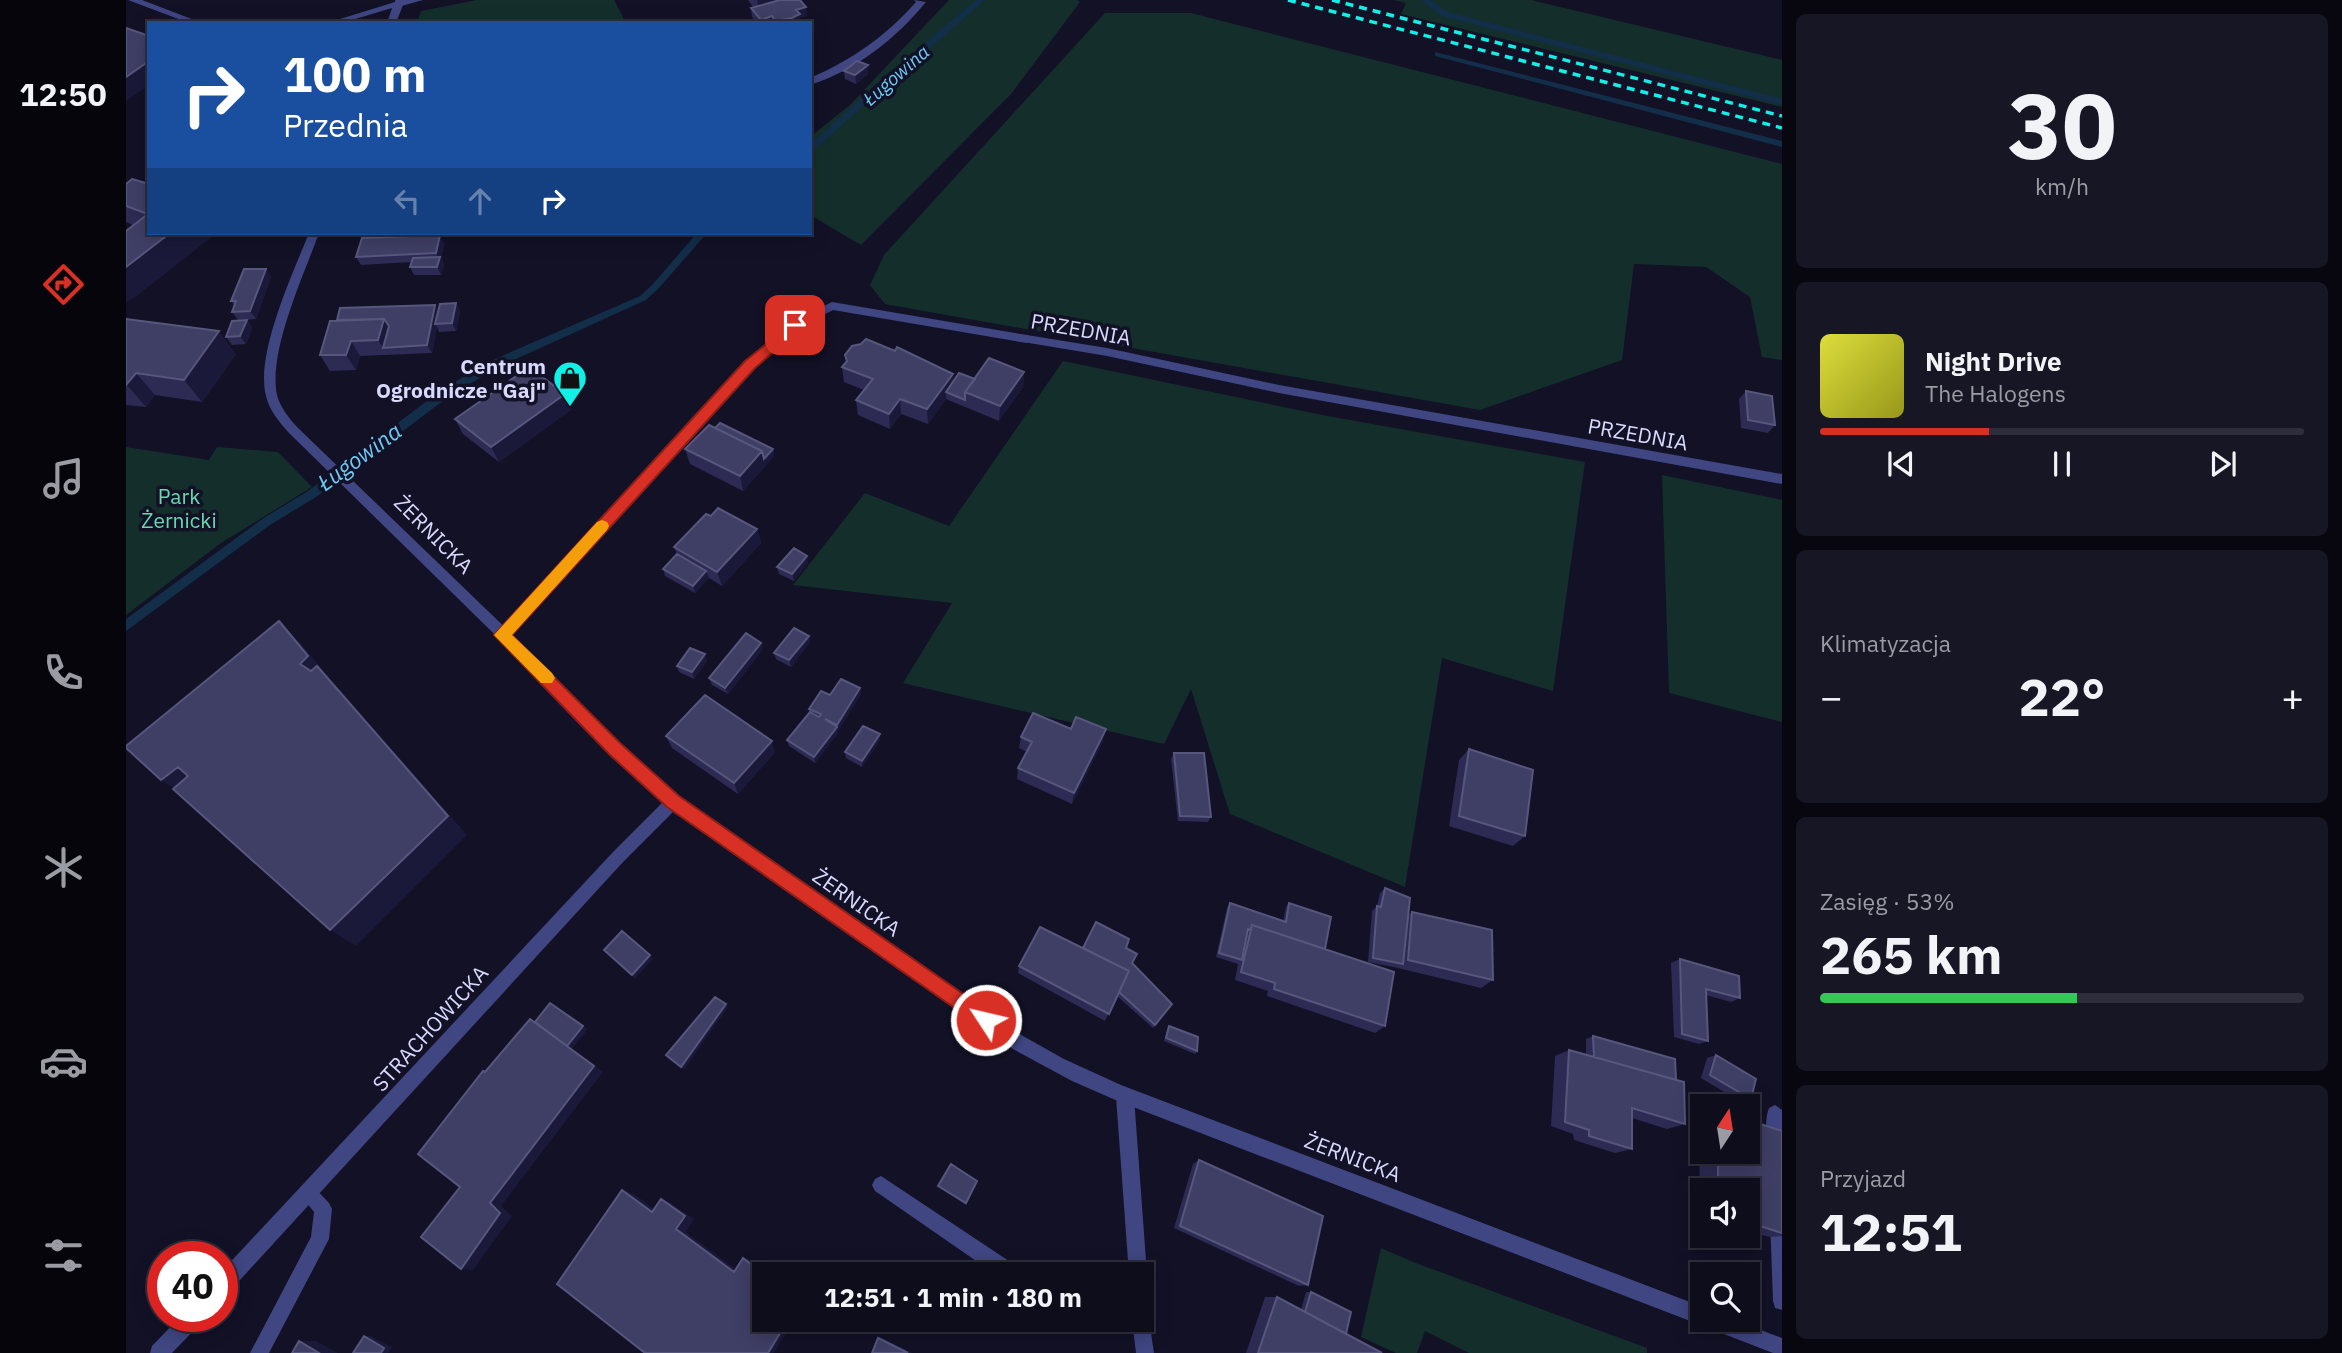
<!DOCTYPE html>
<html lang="pl">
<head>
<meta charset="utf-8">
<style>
  body { margin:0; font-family:"IBM Plex Sans",sans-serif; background:#171625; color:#f1f3f6; height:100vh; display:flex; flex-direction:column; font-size:26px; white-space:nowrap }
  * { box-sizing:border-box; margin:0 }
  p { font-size:23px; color:#9b9ca3 }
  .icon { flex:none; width:38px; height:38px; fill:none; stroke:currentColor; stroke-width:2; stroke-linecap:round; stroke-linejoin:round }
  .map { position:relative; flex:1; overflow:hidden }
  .details { display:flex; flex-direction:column; gap:14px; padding:14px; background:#08070f; width:560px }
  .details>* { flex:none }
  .top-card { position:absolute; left:21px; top:21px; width:665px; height:214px; border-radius:0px; box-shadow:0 4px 18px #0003,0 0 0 2px #2e2d3b; background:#1a4fa0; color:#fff; overflow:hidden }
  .needle { width:46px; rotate:12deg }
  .tools { position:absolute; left:1564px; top:1094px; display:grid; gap:14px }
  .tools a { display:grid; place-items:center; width:70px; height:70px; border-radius:0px; background:#0e0d1c; box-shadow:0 4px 18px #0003,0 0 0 2px #2e2d3b; font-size:35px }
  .speed { position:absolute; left:21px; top:1241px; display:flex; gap:14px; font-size:35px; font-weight:700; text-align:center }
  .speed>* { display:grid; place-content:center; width:91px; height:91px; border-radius:50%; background:#0e0d1c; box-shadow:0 4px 18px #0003,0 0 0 2px #2e2d3b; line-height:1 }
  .speed .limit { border:10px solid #d22; background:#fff; color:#111 }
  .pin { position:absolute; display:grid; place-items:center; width:60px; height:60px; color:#fff; margin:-30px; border-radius:14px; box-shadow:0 4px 10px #0006 }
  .me { position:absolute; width:77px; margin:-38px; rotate:305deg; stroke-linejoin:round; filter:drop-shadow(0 0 5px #0008) }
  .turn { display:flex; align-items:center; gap:24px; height:147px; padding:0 21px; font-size:32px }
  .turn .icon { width:91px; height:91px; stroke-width:2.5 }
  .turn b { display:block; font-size:49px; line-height:60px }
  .lanes { display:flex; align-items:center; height:66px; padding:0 21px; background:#0003; justify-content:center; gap:35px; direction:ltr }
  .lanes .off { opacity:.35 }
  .big { font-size:52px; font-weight:700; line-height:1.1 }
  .details .widget { flex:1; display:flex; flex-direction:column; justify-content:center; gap:10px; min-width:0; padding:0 24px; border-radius:10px; background:#171625 }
  .details .dial { align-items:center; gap:0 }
  .dial b { font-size:91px; line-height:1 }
  .song { display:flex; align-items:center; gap:21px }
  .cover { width:84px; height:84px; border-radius:10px; background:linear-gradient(135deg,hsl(60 70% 55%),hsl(60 70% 35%)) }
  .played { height:7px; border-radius:4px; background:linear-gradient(90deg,#d93025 35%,#2e2d3b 35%) }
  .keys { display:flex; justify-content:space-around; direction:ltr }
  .heat { display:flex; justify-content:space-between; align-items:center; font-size:38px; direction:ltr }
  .charge { height:10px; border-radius:5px; background:linear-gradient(90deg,#34c759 53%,#2e2d3b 0) }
  .trip { position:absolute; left:626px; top:1262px; width:402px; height:70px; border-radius:0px; background:#0e0d1c; box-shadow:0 4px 18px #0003,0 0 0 2px #2e2d3b; font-weight:700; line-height:70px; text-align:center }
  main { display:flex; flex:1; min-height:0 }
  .tabs { display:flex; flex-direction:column; width:126px; justify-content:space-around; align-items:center; background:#06050b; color:#9b9ca3 }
  .tabs .icon { width:49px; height:49px }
  .tabs .active { color:#d93025 }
  .tabs b { font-size:32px; color:#f1f3f6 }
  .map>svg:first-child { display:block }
</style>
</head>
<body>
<main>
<nav class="tabs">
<b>12:50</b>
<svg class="icon active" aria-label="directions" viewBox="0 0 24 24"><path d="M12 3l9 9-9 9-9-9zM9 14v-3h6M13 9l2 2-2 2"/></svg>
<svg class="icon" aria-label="music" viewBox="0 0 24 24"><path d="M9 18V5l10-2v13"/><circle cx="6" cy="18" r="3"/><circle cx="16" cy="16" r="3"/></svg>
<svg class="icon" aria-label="phone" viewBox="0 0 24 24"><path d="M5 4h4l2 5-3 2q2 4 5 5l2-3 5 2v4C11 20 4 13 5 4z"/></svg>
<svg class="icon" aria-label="climate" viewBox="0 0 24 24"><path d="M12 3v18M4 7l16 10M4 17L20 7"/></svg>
<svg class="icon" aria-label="car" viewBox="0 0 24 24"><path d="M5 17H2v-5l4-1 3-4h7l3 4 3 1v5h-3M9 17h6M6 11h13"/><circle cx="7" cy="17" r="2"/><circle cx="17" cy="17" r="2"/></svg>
<svg class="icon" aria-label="filters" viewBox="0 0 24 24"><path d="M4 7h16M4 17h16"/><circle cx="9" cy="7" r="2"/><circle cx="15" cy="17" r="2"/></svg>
</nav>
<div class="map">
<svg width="1656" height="1353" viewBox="0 0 1656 1353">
  <rect width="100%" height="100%" fill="#121126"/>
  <path fill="#142f2b" d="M351,0H488L500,23H291L295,11Z
    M823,0H952L954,2L885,94L735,245L684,215V137L724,105Z
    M1268,0H1405L1656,60V107L1275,14L1280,3Z
    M979,13H1065L1656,164V360L1636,357L1624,297L1580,267L1508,264L1496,360L1354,410L759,304L744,285L758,255Z
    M937,361L1196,415L1459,462L1427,691L1316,658L1279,887L1104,814L1065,689L1038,744L777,683L826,603L667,585L739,493L823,526Z
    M0,447L83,460L91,447L152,452L186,487L95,543L0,615Z
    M1536,475L1656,500V722L1543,693Z
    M1255,1248L1287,1262L1521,1348V1353H1343L1299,1331L1291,1353H1270L1235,1337Z"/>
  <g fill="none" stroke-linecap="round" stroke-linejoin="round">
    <path fill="#122e49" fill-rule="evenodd" d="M850,0H859L684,153V145L754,81Z
      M1295,0H1304L1322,12L1656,99V105L1316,16Z
      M1309,52L1656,141V147L1309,56Z
      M571,233H581L533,288L520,300L377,365L326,394L190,497L144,525L0,631V619L136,519L182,491L318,388L369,359L514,296L527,284Z"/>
    <path fill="#3f4682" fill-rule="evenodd" d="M278,0H297L272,7L267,4Z
      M788,0L800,2C770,39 730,70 684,85V78C726,60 760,36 790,2Z
      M901,335L981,348L1153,385L1656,474V484L1153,393L981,356L897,342V336Z
      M1649,1105L1656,1110V1153L1651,1155L1645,1152C1640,1141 1638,1120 1643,1108Z
      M755,1176L892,1267L894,1274H869L749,1191L746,1185L749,1179Z
      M1653,1210L1656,1211V1310L1649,1308L1647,1301L1644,1219L1647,1213Z"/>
    <path fill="#3f4682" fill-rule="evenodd" d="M706,302L901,335L907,339L901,343L707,310L673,328L628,368L381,639H371L369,635L371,631L620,362L665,322Z
      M999,1088L1005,1091L1008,1097L1021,1274L1017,1281V1274H1003L990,1097L993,1091Z
      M182,1184L188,1187L203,1203L206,1209L203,1239L143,1353H124L185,1237L188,1212L173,1193L176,1187Z
      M1017,1311L1022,1313L1028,1353H1010L1006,1320H1017Z"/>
    <path fill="#3f4682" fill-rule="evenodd" d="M2,0H16L76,23H63Z
      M269,0H279L270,23H261L266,8L216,23H201L269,2Z
      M183,233H193C178,275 142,351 151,395C154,407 163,418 171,427L416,663L485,735L552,797L897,1036L938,1059L995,1085L1577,1307V1320H1608L1656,1338V1353H1647L1585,1329L994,1102L946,1081L885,1048L548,811L498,861L103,1292L96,1294V1271L488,851L537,802L475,745L406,671L163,433C154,423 143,410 140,396C129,354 167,273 183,233Z
      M55,1316H77L75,1323L46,1353H24L26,1346Z"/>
    <path stroke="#11f0e7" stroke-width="3.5" stroke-dasharray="8 6" stroke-linecap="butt" d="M1162,0L1656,128
      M1206,0L1656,116"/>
  </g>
  <path fill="#2d2b53" d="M622,0H674L681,16L674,17L675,22L674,23H631L626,17L625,8L627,7Z
    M742,65V74L730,84L719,79L718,71Z
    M0,184H23V233L12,295L7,225L0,222Z
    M233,233H306L305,236L318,244L315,258L318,265L315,275H288L284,267L285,262L235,265L230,257L236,238Z
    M145,277L130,319L112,320L106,312L108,305L105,301Z
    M330,303L334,311L330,331L313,332L311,327L306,353L234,356L230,370L204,371L194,355L211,320L309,305L312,311Z
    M0,319L110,354L76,402L29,395L20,407L0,405Z
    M121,320L126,328L120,344L106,345L100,337Z
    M719,355L827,374V381L898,372L897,387L873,421L820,399L802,424L775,414L764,429L732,415L730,400L738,390L718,382L716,367L720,363Z
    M1620,391L1649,425L1642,433L1615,428L1613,399Z
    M446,409L373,462L337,434L329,419Z
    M589,428L647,449L648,456L617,491L564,464L559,449Z
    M585,516L631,529L635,543L596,586L583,578L569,593L539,576L537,569L551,554L548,547Z
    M682,563L668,581L653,574L651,567Z
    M683,636L684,642L665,667L650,659L648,653Z
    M637,649L602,694L586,685L583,678Z
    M581,661L568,679L553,672L551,666Z
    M734,688L735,694L712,731V733L689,763L663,746L661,740L684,712L683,709L704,695Z
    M945,729L977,741L946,804L891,779L892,768L901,752L893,748L895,737Z
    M540,736L649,752L612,794L546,748Z
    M754,740L736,767L720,758L719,752Z
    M1343,749L1399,836L1387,846L1323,826L1333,760Z
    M1048,753L1085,817L1082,822L1052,821L1045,759Z
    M1259,888L1282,915L1286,912L1367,980L1355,988L1272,968L1242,962L1246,911L1251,906L1254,893Z
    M1104,903L1157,922L1160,907L1163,903L1259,1026L1249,1033L1141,996L1142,991L1109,980L1112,964L1090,957L1101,908Z
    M957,948H1000L1006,963L1046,1004L1027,1028L991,996L993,992L979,1021L892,973L893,966Z
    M1554,959L1614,998L1605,1002L1580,995L1582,1041L1573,1044L1548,1037L1545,963Z
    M1043,1026L1071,1051L1069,1054L1038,1041L1041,1030Z
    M1467,1036L1550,1080L1559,1124L1541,1129L1506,1118V1149L1489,1153L1448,1140L1447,1134L1425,1126L1429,1056L1443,1050L1460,1054V1039Z
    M1590,1055L1625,1099L1615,1102L1575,1078L1581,1058Z
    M1582,1094L1609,1106H1577V1152H1622L1656,1233V1236L1643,1237L1622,1231V1190H1577V1216L1574,1215L1573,1097Z
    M1073,1160L1182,1285L1173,1286L1048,1228L1067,1164Z
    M851,1181L840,1205L813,1187L812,1186Z
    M1180,1292H1185L1220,1334L1256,1353H1120L1139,1297H1151L1175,1310Z"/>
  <path fill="#1a1939" d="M631,0H667L633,15Z
    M680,7L681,16L674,17L675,22L674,23H650L649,21L670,10Z
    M646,16L647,23H635V20Z
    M23,61V85L0,101V77Z
    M742,65V74L730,84L729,75Z
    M44,233H91L12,295L0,303V267Z
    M314,235L318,244L315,258L318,265L315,275L311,267L313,259L310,253Z
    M140,269L145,277L130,319L124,311Z
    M330,303L334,311L330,331L326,323Z
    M309,305L313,313L309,324L311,327L306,353L301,345Z
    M258,319L267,334L257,348L252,340Z
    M121,320L126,328L120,344L114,336Z
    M93,331L110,354L76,402L58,380Z
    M225,341L234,356L230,370L220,355Z
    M898,372L897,387L873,421L874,406Z
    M10,373L29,395L20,407L1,385Z
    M827,374V389L820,392V399L802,424L801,409Z
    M439,394L446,409L373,462L365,447Z
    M774,399L775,414L764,429L763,414Z
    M647,449L648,456L617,491L614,476L636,451Z
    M631,529L635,543L596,586L591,572Z
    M681,556L682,563L668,581L666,574Z
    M580,571L583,578L569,593L567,586Z
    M153,621L176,645L205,680L341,835L230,946L204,930L197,687L174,664Z
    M683,636L684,642L665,667L663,660Z
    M635,643L637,649L602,694L599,688Z
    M579,654L581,661L568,679L566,672Z
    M734,688L735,694L712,731V733L689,763L688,757L711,727V725Z
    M980,729L977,741L946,804L948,793Z
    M754,734V740L736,767V761Z
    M646,741L649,752L612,794L608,783Z
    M52,767L81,787L65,800L35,780Z
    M524,955L527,959L509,979L506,975Z
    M600,1004L602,1007L558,1070L555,1067Z
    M457,1026L462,1029L446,1049L477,1072L375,1206L386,1216L347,1270L335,1269L364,1203L442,1046Z
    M496,1190L508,1194L537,1216L526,1212Z
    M535,1199L545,1203L568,1219L560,1232L616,1274L608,1272L550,1229Z
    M617,1258L625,1260L643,1274L639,1275Z
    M639,1281V1296L632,1291Z
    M662,1320H668L648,1353H642Z
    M238,1336H245L266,1347L262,1353H255Z
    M754,1337L787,1353H782L752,1338Z
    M173,1341H190L212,1353H193Z"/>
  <path fill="#3f3e65" stroke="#57567d" stroke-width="2" d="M654,0H674L680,7L670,10L674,14L666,18L649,21L646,16L635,20L625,8Z
    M0,28L23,36V61L0,77Z
    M731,61L742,65L729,75L718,71Z
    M6,179L23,184V233H44L0,267V231L22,214L0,206V184Z
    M287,233H300L299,236L314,235L310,253L230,257L236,238L286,236Z
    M314,257L311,267H284L287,258Z
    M118,269H140L124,311L106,312L110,301H105Z
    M330,303L326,323L309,324L314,304Z
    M309,305L301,345L257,348L263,326L258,319L211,320L214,308Z
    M0,319L93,331L58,380L10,373L0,385Z
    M258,319L252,340L225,341L220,355H194L204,321Z
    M121,320L114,336L100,337L106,321Z
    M740,339L769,351L771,347L827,374L801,409L774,399L763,414L730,400L747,379L716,367L721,361L719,355L726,346L735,344Z
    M863,358L898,372L874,406L839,392Z
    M403,367L439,394L365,447L329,419Z
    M833,373L849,379L839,392V400L820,392Z
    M1620,391L1646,396L1649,425L1622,420Z
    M594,423L647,449L638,459L636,451L589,428Z
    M583,425L636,451L614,476L559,449Z
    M592,508L631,529L591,572L548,547L580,514L585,516Z
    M668,548L681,556L666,574L651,567Z
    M551,554L580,571L567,586L537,569Z
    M153,621L182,656L174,664L185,671L191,666L322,816L204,930L47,789L62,776L52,767L35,780L0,748V746Z
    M668,628L683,636L663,660L648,653Z
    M620,633L635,643L599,688L583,678Z
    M564,648L579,654L566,672L551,666Z
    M715,679L734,688L711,725L699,719L711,727L688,757L661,740L684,712L693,717L695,714L683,709L695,691L704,695Z
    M579,695L646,741L608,783L540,736Z
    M907,713L945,729L950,717L980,729L948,793L892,768L906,742L895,737Z
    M737,726L754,734L736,761L719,752Z
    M1343,749L1407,770L1399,836L1333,816Z
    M1048,753H1078L1085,817L1054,816Z
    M1259,888L1284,898L1277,964L1247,958L1251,906L1255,907Z
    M1104,903L1160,922L1163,903L1205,917L1199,949L1126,925L1124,930L1122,929L1116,960L1093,953Z
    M1286,912L1366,930L1367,980L1282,960Z
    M970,922L1003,939L1000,948L1011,954L1006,963L1046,1004L1029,1025L993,992L1003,971L957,948Z
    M1126,925L1268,972L1259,1026L1148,989L1149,983L1115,972Z
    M914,927L1003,971L983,1014L893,966Z
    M496,931L524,955L506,975L478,950Z
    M1554,959L1613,976L1614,998L1580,989L1582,1041L1556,1034Z
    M589,997L600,1004L555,1067L540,1055Z
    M424,1003L457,1026L441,1046L409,1022Z
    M404,1019L468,1066L364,1203L374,1213L335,1269L295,1237L334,1187L292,1154L357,1071L359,1072Z
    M1043,1026L1072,1037L1071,1051L1040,1038Z
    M1467,1036L1549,1059L1550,1080L1468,1057Z
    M1443,1050L1558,1082L1559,1124L1506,1108V1149L1463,1136V1130L1439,1122Z
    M1590,1055L1630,1079L1625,1099L1584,1075Z
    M1582,1094L1609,1103V1106H1582Z
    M1622,1120L1656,1131V1233L1622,1222V1190H1592V1152H1622Z
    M1073,1160L1197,1216L1182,1285L1054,1226Z
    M825,1164L851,1181L840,1203L812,1186Z
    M496,1190L526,1212L535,1199L559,1216L550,1229L608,1272L617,1258L639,1275V1281L632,1291L639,1296V1320H662L642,1353H519L431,1284Z
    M1185,1292L1225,1312L1220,1334L1179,1312Z
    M1151,1297L1256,1353H1132Z
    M238,1336L258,1348L255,1353H227Z
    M752,1338L782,1353H746Z
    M173,1341L193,1353H166Z"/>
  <path fill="#d93025" stroke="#8d1f18" stroke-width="2" d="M669,321L674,322V329L629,368L386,635L494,743L553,796L866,1014L869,1020L866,1027L860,1030L541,807L483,754L368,635L619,361Z"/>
  <path fill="#f59e0b" d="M476,520L481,522L483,526L481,530L386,635L426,673L429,678L426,683H415L368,635L471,522Z"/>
  <defs>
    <g id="shop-pin" transform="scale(1.75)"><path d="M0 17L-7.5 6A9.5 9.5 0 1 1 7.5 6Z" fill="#11f0e7" stroke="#121126"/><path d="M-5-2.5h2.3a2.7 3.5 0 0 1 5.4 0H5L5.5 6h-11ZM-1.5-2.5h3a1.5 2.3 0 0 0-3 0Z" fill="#111"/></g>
  </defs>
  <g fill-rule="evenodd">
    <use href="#shop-pin" x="444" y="378"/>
  </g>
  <g text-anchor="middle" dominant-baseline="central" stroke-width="7" stroke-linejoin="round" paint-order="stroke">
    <g font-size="19" font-style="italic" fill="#6dcaf6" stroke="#121126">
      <text transform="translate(770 75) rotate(-41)">Ługowina</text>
    </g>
    <g font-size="21" fill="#d8d9fd" stroke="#121126">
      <text transform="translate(955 329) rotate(10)">PRZEDNIA</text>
      <text transform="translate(1512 434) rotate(10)">PRZEDNIA</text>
      <text transform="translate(308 534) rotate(45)">ŻERNICKA</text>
      <text transform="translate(731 902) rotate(35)">ŻERNICKA</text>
      <text transform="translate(304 1028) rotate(-48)">STRACHOWICKA</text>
      <text transform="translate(1227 1157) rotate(21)">ŻERNICKA</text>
    </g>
    <g font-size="21" font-weight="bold" fill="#d8d9fd" stroke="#121126" text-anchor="end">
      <text x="420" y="366">Centrum<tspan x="420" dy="24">Ogrodnicze "Gaj"</tspan></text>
    </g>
    <g font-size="21" fill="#68d9ad" stroke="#121126">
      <text x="53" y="496">Park<tspan x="53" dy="24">Żernicki</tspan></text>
    </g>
    <g font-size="23" font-style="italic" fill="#6dcaf6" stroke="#121126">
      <text transform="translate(233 456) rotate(-36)">Ługowina</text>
    </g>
  </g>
</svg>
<div class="tools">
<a><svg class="needle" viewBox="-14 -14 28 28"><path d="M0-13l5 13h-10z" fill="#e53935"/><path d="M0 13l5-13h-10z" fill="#9b9ca3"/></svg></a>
<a><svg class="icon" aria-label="sound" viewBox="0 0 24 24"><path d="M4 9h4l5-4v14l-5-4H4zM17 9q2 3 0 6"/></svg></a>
<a><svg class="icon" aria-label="search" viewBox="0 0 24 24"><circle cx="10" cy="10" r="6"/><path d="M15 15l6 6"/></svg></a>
</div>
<div class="speed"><div class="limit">40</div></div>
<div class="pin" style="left:669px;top:325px;background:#d93025"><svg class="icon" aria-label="arrive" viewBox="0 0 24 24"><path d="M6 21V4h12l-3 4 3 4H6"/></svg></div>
<svg class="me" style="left:860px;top:1020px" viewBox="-20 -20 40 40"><circle r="17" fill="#d93025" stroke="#fff" stroke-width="3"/><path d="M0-11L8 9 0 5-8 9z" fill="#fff"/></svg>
<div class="trip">12:51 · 1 min · 180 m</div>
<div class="top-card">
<div class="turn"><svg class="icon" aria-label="right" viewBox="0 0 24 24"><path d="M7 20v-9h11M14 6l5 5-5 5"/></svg><div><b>100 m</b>Przednia</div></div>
<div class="lanes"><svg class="icon off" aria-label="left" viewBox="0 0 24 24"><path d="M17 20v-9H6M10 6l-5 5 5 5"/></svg><svg class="icon off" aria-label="ahead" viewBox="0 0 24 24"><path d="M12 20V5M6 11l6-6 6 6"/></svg><svg class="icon" aria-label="right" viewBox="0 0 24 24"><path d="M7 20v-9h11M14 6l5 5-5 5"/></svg></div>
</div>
</div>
<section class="details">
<div class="widget dial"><b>30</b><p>km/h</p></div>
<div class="widget">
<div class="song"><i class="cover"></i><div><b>Night Drive</b><p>The Halogens</p></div></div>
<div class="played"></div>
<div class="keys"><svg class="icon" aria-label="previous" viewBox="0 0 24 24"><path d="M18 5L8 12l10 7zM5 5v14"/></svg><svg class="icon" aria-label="pause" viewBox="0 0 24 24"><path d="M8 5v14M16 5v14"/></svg><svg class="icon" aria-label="next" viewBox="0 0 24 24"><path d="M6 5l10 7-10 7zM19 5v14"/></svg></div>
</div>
<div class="widget"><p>Klimatyzacja</p>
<div class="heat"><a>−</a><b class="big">22°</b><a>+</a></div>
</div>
<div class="widget"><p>Zasięg · 53%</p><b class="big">265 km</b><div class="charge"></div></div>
<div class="widget"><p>Przyjazd</p><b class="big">12:51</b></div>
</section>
</main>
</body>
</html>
